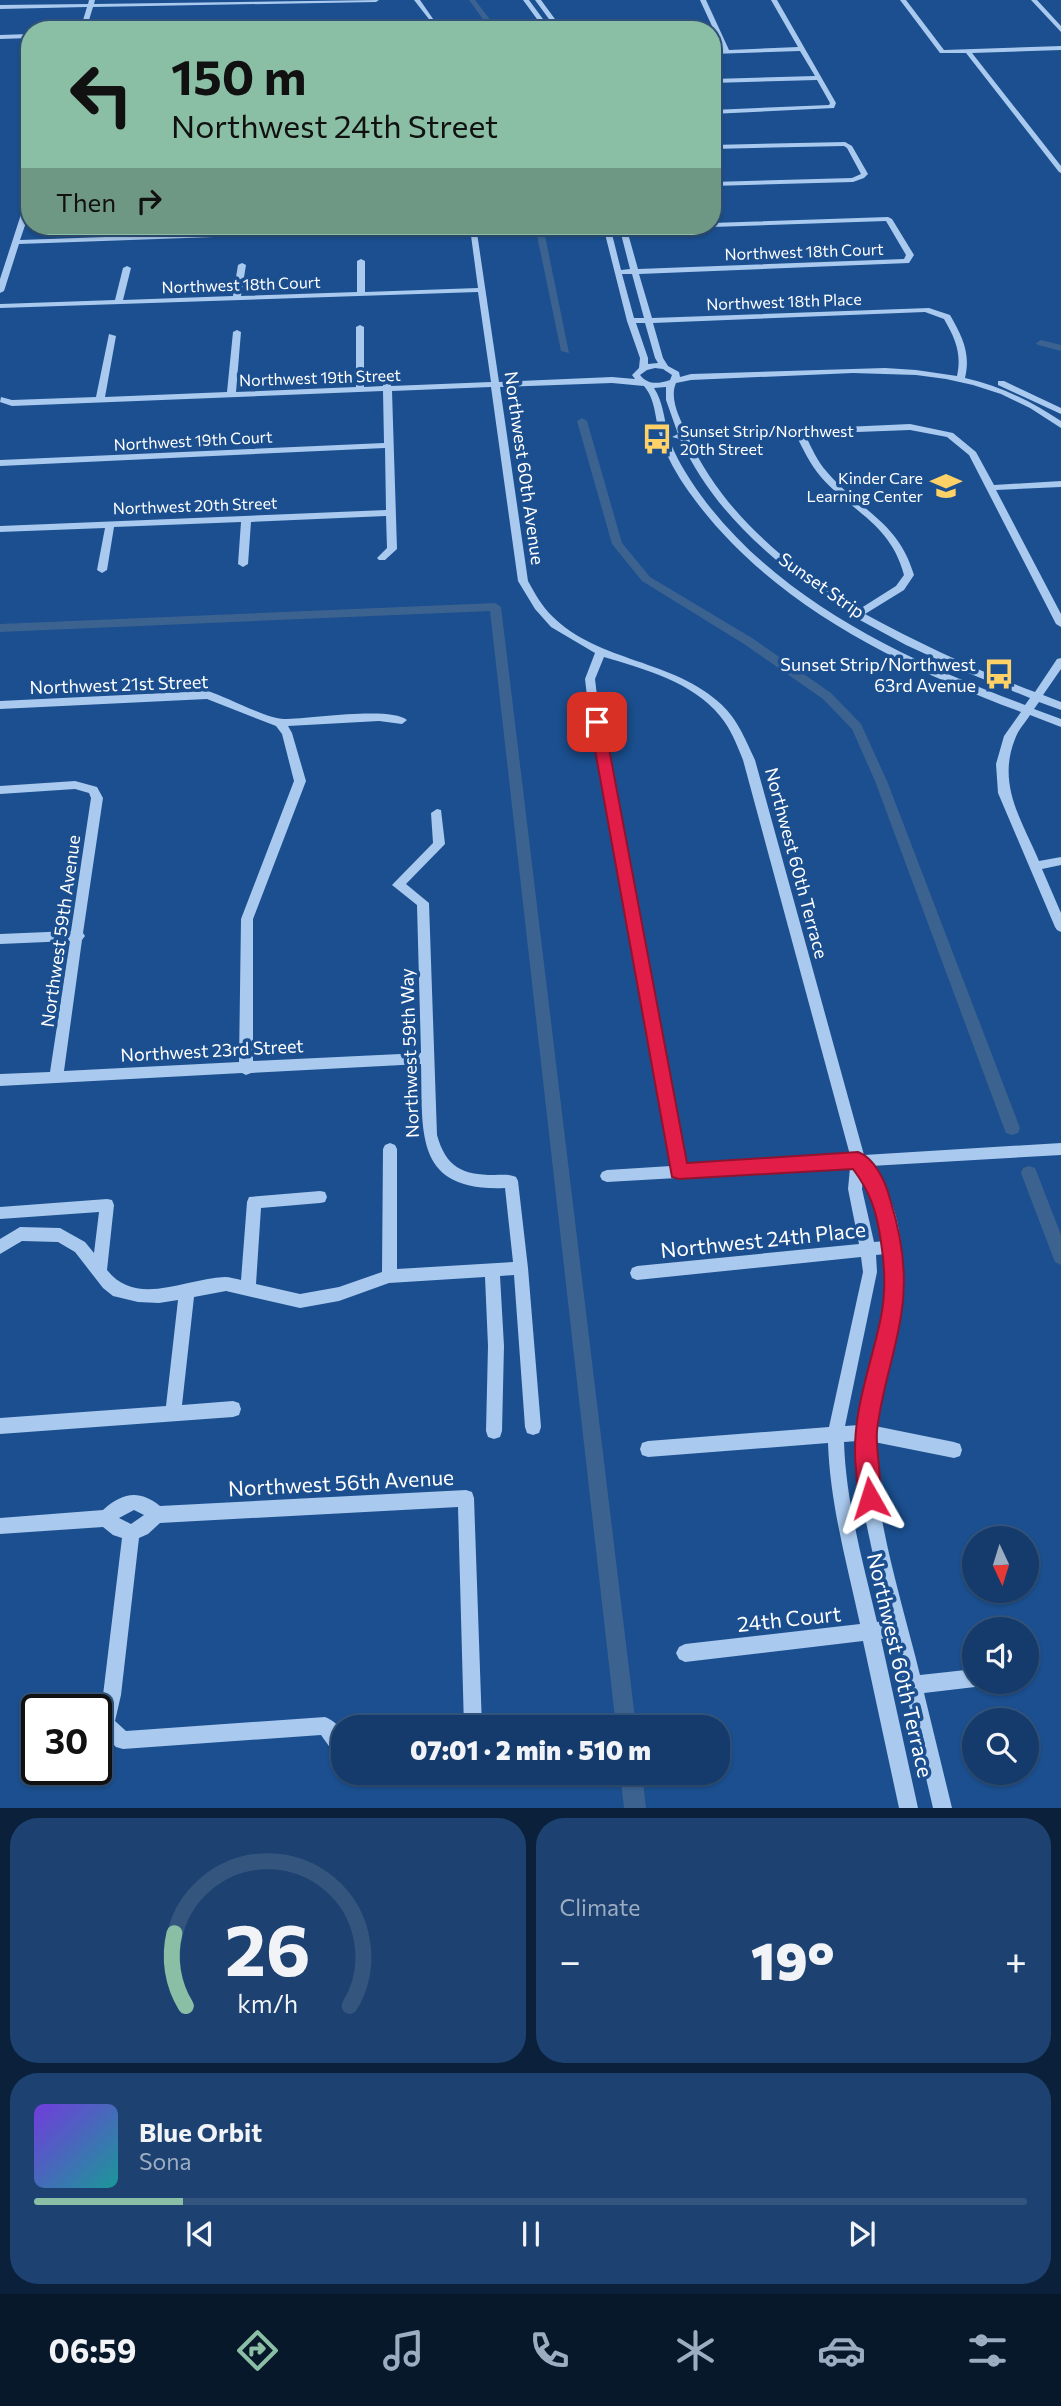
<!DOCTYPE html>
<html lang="en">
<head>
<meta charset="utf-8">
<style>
  body { margin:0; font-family:Commissioner,sans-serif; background:#1d4271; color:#f1f3f6; height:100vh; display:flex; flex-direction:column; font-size:26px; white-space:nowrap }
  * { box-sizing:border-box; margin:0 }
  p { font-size:23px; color:#9dadc1 }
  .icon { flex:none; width:38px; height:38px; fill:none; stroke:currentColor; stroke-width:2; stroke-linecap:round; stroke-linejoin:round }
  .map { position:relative; height:1808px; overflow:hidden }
  .side { display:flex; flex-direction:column; gap:10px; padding:10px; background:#0b203b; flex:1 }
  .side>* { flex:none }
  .banner { position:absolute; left:21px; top:21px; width:700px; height:214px; border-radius:28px; box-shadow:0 2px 5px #0004,0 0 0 2px #33557e; background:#8abfa5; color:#111; overflow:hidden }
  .needle { width:46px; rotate:176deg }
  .controls { position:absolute; left:962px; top:1526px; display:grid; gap:14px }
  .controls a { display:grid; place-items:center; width:77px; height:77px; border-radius:50%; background:#143b6b; box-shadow:0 2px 5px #0004,0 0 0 2px #33557e; font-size:35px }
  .speed { position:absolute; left:21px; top:1694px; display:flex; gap:14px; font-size:35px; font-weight:700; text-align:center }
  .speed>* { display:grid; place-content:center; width:91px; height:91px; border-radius:50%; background:#143b6b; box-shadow:0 2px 5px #0004,0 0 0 2px #33557e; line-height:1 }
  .speed .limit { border:4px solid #111; border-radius:10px; background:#fff; color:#111 }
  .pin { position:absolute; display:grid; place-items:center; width:60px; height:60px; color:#fff; margin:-30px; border-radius:14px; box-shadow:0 4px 10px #0006 }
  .me { position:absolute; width:77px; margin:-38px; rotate:354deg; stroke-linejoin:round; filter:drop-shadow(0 0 5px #0008) }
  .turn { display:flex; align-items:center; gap:24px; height:147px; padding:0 35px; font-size:32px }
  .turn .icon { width:91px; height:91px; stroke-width:2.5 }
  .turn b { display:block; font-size:49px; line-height:60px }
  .then { display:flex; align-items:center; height:66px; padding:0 35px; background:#0003; gap:14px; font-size:26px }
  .big { font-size:52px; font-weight:800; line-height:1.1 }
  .side .card { flex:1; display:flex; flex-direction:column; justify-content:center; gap:10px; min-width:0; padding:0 24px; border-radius:28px; background:#1d4271 }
  .side .dial { align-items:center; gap:0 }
  .dial svg { height:182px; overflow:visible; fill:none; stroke:#33557e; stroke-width:7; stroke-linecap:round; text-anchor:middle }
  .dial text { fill:#f1f3f6; stroke:none }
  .song { display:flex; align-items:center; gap:21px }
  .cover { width:84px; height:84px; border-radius:10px; background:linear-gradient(135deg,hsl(260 70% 55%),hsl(180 70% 35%)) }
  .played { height:7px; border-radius:4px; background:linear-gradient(90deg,#8abfa5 15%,#33557e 15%) }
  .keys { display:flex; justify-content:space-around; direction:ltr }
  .heat { display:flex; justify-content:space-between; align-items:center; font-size:38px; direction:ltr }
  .side .tiles { flex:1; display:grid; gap:10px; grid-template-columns:1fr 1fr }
  .card:last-child { grid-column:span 2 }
  .trip { position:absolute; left:331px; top:1715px; width:399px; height:70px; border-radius:28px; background:#143b6b; box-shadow:0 2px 5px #0004,0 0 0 2px #33557e; font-weight:800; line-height:70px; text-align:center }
  .dock { display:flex; height:112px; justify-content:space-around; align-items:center; background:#08182b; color:#9dadc1 }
  .dock .icon { width:49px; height:49px }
  .dock .on { color:#8abfa5 }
  .dock b { font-size:32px; color:#f1f3f6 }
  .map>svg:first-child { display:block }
</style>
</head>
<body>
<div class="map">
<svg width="1061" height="1808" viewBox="0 0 1061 1808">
  <rect width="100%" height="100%" fill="#1b4f8f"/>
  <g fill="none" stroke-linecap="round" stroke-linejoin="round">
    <path fill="#3c6290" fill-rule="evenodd" d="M469,0H475L498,30H491Z
      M535,226H543L569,353L561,351Z
      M1041,340L1061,345V351L1038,345L1036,343Z
      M582,418L587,421L622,543L650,577L752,638L831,693L861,724L887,781L1020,1128L1018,1133L1012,1135L1006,1133L1004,1128L875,781L852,729L823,699L744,644L642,581L612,544L577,421Z
      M495,603L501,607L636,1727H616L490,611L0,632V624Z
      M1029,1166L1035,1168L1037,1173L1061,1235V1265L1055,1262L1053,1257L1021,1173L1023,1168Z
      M620,1773H642L646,1808H624Z"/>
    <path fill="#a9c9ee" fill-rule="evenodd" d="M89,0H95L94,4L379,0L376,2L93,7L86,30H80L87,7L0,9V5L88,4Z
      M414,0H420L440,29H436L434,27L246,30L432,23Z
      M523,0H529L551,30H545Z
      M535,0H541L563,30H557Z
      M700,0H706L729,50L798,47L771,0H777L836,103L834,108L712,114V110L829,105L830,103L817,80L712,83V79L815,76L800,51L712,54V50H723Z
      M900,0H906L944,50L1061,46V50L972,53L1061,166V173L1059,172L966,53H940Z
      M1031,0H1037L1061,26V32Z
      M30,34V38L0,39V35Z
      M845,142L852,146L868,174L864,178L853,182L712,186V182L852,178L861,174L847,148L844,146L712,149V145Z
      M30,197V211L20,240L415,226H476L499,382L612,377L635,379L632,375L639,368L640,358L627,321L603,226H610L621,270L630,269L620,230L614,228L619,226H684L680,228L627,230L638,269L904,259L906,255L886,221L712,227L709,226H712V223L888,217L892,219L914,255L909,263L639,274L652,318L929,308L950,315C962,336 971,353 965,378C1000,386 1031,401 1061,421V428L1030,408L1001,394L973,385L946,379L916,375L853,373L691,380L676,383C669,399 680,419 687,434L910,424L953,433L976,452L994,485L1061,481V487L996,490L1061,614V627L1056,624L969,455L947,437L910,430L805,434C811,447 817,461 827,472C860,511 898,521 914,575L904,590L865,614C920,644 976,670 1035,692L1057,659L1061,658V669L1043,695L1061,702V710L1039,702L1034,709L1061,719V727L1030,715C1025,723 1018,730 1015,739C997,784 1021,819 1039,861L1061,857V865L1042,869L1061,913V932L1057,930L1055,927L998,793L996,764L1004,736L1021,712C897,665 768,603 689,492C677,475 666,456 660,436C655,419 656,400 644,386L612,383L500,387L528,581C535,594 542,606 552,616C599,663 674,659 722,705C738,720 746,741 755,760L864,1155L1061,1143V1155L871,1166C906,1208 907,1275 897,1326C891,1360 879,1392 875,1426L954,1442L960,1444L962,1450L960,1456L954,1458L874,1442C874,1517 902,1601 920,1675L975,1669V1682H982L975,1687L924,1693L952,1808H933L893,1637L881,1639L918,1808H899L863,1641L685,1662L679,1659L676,1653L679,1647L685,1644L860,1624C847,1564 830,1504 828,1443L648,1457L642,1455L640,1449L642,1443L648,1441L829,1427L863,1272L861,1257L637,1280L632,1278L630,1273L632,1268L637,1266L859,1244L848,1189L850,1168L607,1182L602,1180L600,1176L602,1172L607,1170L671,1166L587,696L585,679L595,653L551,627L535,609L518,581L491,387L392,391L397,549L385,560H379L377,558L387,548L386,516L251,522L248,564L243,567L238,564L241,522L114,527L107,570L102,573L97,570L105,528L0,532V526L386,510L385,448L0,466V460L384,443L383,391L12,406L0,402L1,397L12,400L96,397L109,334L116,336L105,397L227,392L233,332L237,330L241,332L236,392L356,387V327L360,325L364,327V387L383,386V382L387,379L391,382V386L491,382L478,292L0,308V304L115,300L123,268L127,266L131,268L123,300L233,296L238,265L242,263L246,265L241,296L357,292V261L361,259L365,261V292L478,288L470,228L19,244L4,291L0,293V279L26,199ZM622,274H632L644,318H634ZM925,312L944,319C955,338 962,353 957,376L916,370L885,368L691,374L680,377L679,372L668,366L663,358L653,323ZM636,323H645L655,358L658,363L648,364V358ZM655,368L663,369L672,375L670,380C658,384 648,385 640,375L647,370ZM666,387V400L678,434L672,437L680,439C715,516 782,570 851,614L847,618L848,620L858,619L906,645L956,668L1030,698L1025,705C902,659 766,595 691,481C682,467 672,450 668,434C664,418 663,402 654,388ZM796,435C803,449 810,464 821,477C853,513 890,523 904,575L896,586L858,610C790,567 723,514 689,439ZM604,657C644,669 693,682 720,716C731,729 737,745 743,760L850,1155L685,1165L597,696L595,679ZM863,1178L876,1202L885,1241L874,1242L862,1189ZM886,1254L884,1312L864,1394L859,1425L845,1426L877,1272L876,1255ZM858,1441C857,1502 875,1561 889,1620L877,1622C863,1562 846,1503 844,1442Z
      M998,381H1004L1061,408V414L998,385Z
      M208,691C227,697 267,719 284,719C310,719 390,706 407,720L402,724L379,721L288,726L292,733L306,781L253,919V1061L421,1053L417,905L392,885L433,843L431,813L437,809L441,810L445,844L406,884L429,903L437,1135C446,1167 462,1175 494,1175C502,1175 509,1174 516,1177L518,1181L528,1268L541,1427L539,1433L533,1435L527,1433L525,1427L514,1275L500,1276L504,1346L502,1431L500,1437L494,1439L488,1437L486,1431L488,1346L485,1277L389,1283L339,1301L300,1308L226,1291L194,1297L182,1405L233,1401L239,1403L241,1409L239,1415L233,1417L0,1434V1418L166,1406L178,1300L159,1303L138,1302L113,1296L103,1288L75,1252L58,1242L22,1241L0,1254V1239L20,1227L60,1228L85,1242L94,1253L99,1212L0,1219V1207L107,1199L112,1200L114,1205L107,1270C137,1308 186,1278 225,1277C230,1277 236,1279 241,1280L247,1202L249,1197L320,1191L325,1192L327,1197L325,1202L320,1203L261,1208L256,1284L300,1294L339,1287L382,1272L383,1149L385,1145L390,1143L395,1145L397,1149V1269L513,1262L505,1188C413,1192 423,1132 421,1064L251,1073L246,1075L242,1073L0,1086V1074L50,1072L70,941L0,944V934L71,931L91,798L89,793L75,789L0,794V786L75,781L97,787L103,798L83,933L85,936L82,940L64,1071L239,1062L241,919L294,781L282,734L276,726L207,699L0,709V701Z
      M466,1490L472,1492L474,1498L482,1727H464L458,1507L160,1523L148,1534L139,1538L121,1695L115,1721L126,1731L325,1717C345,1725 343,1740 343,1758L336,1756L321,1735L123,1749L116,1747L99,1730L96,1725L103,1695L122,1538L113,1535L103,1527L0,1534V1518L103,1510C122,1493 139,1489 160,1506ZM134,1510L144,1515L131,1524L119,1518Z
      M353,1773H426L424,1780L417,1782L364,1784L357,1782Z"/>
  </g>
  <path fill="#e11d48" stroke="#92132f" stroke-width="2" d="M597,718L604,722L687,1163L858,1152C875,1158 886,1183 890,1199C902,1237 908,1276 901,1316C895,1355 881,1392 877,1431C875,1453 885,1487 877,1505L870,1509L862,1505C857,1494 857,1481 856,1469C850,1416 871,1367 881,1317C886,1292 885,1267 881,1242C877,1213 871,1193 853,1169L679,1179L672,1177L590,722Z"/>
  <defs>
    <g id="bus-bare" transform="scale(2.415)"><path d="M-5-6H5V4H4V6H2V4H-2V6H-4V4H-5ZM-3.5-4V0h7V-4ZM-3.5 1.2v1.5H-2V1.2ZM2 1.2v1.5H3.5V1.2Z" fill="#ffd166" stroke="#1b4f8f" stroke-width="2.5" paint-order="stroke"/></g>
    <g id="school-bare" transform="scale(2.415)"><path d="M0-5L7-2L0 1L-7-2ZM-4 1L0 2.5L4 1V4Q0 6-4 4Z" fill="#ffd166" stroke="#1b4f8f" stroke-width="2.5" paint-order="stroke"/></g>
  </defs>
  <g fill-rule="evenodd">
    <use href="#bus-bare" x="657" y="439"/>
    <use href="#school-bare" x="946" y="486"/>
    <use href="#bus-bare" x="999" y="674"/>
  </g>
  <g text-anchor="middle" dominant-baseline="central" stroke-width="7" stroke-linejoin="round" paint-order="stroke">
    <g font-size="16" fill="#fff" stroke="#1b4f8f">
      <text transform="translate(804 251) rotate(-2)">Northwest 18th Court</text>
      <text transform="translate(241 284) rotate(-2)">Northwest 18th Court</text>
      <text transform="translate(784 301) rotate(-2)">Northwest 18th Place</text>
      <text transform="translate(320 377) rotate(-2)">Northwest 19th Street</text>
      <text transform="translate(193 440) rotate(-3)">Northwest 19th Court</text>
      <text transform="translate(195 505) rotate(-2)">Northwest 20th Street</text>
    </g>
    <g font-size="16" fill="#fff" stroke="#1b4f8f" text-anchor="start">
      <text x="680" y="430">Sunset Strip/Northwest<tspan x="680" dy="18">20th Street</tspan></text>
      <text x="923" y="477" text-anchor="end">Kinder Care<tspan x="923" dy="18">Learning Center</tspan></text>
    </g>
    <g font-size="18" fill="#fff" stroke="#1b4f8f">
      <text transform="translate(525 468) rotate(82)">Northwest 60th Avenue</text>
      <text transform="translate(822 585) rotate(35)">Sunset Strip</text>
      <text transform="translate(119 684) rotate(-2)">Northwest 21st Street</text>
      <text transform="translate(797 863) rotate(75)">Northwest 60th Terrace</text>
      <text transform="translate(60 931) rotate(-82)">Northwest 59th Avenue</text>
      <text transform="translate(212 1050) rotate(-3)">Northwest 23rd Street</text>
      <text transform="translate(409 1053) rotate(-92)">Northwest 59th Way</text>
    </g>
    <g font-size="18" fill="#fff" stroke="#1b4f8f" text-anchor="end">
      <text x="976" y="664">Sunset Strip/Northwest<tspan x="976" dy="21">63rd Avenue</tspan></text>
    </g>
    <g font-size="21" fill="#fff" stroke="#1b4f8f">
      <text transform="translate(763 1239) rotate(-6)">Northwest 24th Place</text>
      <text transform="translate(341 1482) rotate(-3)">Northwest 56th Avenue</text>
      <text transform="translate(789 1618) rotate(-6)">24th Court</text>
      <text transform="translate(901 1665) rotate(77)">Northwest 60th Terrace</text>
    </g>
  </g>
</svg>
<div class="controls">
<a><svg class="needle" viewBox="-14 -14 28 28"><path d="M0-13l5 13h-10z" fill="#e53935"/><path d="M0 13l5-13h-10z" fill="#9dadc1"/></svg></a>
<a><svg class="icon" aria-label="sound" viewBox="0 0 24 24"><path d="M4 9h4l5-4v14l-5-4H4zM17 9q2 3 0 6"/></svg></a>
<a><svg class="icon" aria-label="search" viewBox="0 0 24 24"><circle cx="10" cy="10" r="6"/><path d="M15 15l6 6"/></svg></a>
</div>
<div class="speed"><div class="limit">30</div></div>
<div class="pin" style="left:597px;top:722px;background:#d93025"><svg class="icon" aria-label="arrive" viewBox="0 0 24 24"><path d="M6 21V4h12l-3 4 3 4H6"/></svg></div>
<svg class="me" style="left:870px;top:1498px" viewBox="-20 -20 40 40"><path d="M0-17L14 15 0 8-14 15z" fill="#e11d48" stroke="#fff" stroke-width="4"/></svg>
<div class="trip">07:01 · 2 min · 510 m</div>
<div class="banner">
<div class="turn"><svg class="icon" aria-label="left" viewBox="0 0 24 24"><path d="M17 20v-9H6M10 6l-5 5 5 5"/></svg><div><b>150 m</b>Northwest 24th Street</div></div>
<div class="then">Then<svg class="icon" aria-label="right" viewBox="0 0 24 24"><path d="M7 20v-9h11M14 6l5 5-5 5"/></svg></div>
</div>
</div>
<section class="side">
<div class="tiles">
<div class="card dial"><svg viewBox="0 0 100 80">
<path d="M14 69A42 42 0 1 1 86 69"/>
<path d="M14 69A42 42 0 0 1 9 37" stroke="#8abfa5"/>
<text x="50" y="56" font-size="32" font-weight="700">26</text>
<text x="50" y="72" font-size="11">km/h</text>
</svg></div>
<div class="card"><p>Climate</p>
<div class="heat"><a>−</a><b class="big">19°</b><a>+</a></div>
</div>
<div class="card">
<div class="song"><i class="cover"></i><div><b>Blue Orbit</b><p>Sona</p></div></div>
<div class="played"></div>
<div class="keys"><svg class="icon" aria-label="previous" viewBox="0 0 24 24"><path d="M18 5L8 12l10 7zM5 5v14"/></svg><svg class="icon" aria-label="pause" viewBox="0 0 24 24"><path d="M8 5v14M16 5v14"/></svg><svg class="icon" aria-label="next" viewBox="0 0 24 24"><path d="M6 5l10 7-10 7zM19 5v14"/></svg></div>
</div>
</div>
</section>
<nav class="dock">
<b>06:59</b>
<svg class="icon on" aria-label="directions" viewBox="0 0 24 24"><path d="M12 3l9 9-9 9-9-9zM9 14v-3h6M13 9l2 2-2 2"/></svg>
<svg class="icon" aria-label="music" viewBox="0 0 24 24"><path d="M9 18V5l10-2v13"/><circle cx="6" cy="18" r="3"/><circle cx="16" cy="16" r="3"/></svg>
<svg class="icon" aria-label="phone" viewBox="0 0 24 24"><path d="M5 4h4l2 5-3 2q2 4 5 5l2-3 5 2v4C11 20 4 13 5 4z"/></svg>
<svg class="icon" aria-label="climate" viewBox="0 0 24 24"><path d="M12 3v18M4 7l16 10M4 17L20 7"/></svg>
<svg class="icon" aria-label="car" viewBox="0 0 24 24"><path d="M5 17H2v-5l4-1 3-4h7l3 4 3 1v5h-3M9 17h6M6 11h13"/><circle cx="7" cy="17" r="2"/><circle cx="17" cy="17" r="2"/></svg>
<svg class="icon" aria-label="filters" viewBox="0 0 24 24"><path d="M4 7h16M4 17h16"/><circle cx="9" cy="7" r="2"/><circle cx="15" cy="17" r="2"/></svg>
</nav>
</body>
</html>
